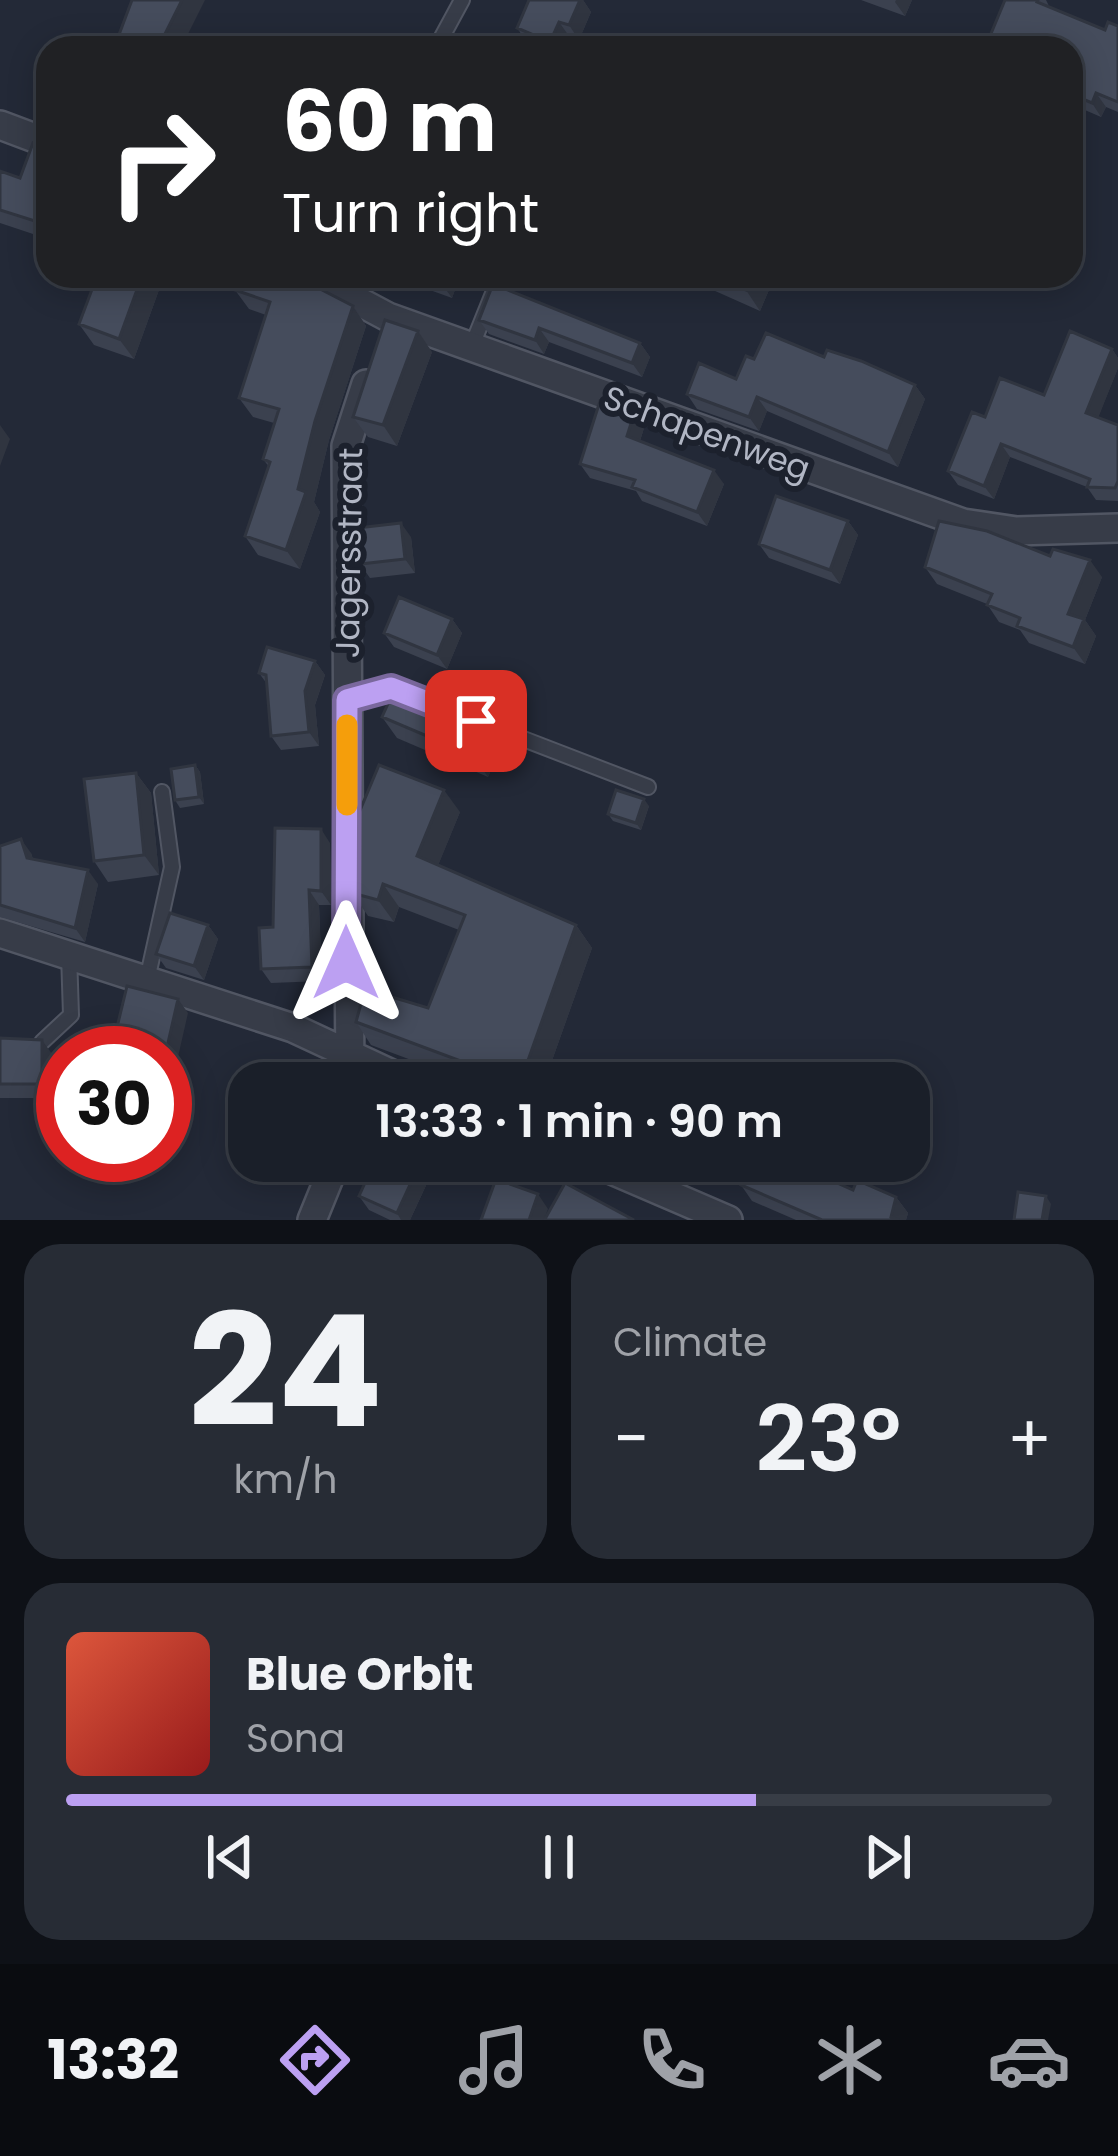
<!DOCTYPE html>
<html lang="en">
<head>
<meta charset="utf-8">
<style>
  body { margin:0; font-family:Poppins,sans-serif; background:#272c35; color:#f1f3f6; height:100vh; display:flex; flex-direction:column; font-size:45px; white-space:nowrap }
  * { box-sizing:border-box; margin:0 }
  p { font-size:39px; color:#9fa2a8 }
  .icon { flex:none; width:66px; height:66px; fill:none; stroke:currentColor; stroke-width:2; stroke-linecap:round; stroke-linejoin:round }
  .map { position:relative; height:1220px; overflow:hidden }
  .sheet { display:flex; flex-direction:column; gap:24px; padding:24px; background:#0e1117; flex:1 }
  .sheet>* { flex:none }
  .banner { position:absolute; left:36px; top:36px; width:1047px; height:252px; border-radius:36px; box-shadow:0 6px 30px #0003,0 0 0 3px #383d46; background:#202124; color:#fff; overflow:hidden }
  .speed { position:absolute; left:36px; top:1026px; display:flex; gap:24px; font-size:60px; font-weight:700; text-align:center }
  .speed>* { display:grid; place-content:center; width:156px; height:156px; border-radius:50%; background:#1a1f29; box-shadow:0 6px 30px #0003,0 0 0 3px #383d46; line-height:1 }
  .speed .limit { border:18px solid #d22; background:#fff; color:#111 }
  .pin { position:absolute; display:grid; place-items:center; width:102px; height:102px; color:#fff; margin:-51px; border-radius:24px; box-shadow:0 6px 18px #0006 }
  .me { position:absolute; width:132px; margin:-66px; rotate:0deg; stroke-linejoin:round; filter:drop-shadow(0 0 9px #0008) }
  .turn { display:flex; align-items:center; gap:42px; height:252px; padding:0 48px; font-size:54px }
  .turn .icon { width:156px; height:156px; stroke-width:2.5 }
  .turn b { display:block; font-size:84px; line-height:102px }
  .big { font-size:90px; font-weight:600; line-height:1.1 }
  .sheet .card { flex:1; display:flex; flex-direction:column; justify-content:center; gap:18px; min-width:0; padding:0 42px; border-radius:36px; background:#272c35 }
  .sheet .dial { align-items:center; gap:0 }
  .dial b { font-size:156px; line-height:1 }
  .song { display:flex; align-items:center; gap:36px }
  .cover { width:144px; height:144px; border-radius:18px; background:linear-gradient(135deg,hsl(10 70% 55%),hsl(0 70% 35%)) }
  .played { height:12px; border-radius:6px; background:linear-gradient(90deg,#bca0f2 70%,#383d46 70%) }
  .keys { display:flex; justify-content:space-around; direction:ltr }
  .heat { display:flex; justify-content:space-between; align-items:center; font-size:66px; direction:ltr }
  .sheet .tiles { flex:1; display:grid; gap:24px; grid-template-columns:1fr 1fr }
  .card:last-child { grid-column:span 2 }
  .trip { position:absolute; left:228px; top:1062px; width:702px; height:120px; border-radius:36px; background:#1a1f29; box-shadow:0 6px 30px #0003,0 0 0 3px #383d46; font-weight:600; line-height:120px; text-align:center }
  .tab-bar { display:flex; height:192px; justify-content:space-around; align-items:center; background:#0a0c10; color:#9fa2a8 }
  .tab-bar .icon { width:84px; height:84px }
  .tab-bar .active { color:#bca0f2 }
  .tab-bar b { font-size:54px; color:#f1f3f6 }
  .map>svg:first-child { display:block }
</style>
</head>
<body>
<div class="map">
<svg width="1118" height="1220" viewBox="0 0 1118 1220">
  <rect width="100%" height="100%" fill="#232937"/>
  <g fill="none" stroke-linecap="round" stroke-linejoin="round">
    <g stroke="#515663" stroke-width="18">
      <path id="lane" d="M436,48L462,0
        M471,348L500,276
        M347,700L391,687L409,694
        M474,720L648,787
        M147,980L172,867L162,792
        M42,1042L71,1015L69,954"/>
    </g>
    <g stroke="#515663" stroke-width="32">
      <path id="street" d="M0,125L48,143
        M311,276L388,317L963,523L1016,531L1118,528
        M0,933L293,1028L411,1083
        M350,1083L346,446L366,384
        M591,1161L728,1220
        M312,1220L336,1161"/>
    </g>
    <use href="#lane" stroke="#373c48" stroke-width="14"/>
    <use href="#street" stroke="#373c48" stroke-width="27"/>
  </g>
  <path fill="#3b414f" d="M529,0H583L591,12L579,40L569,36L564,48H540L527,42L517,28Z
    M861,0H912L905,16Z
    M1005,0H1046L1050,8L1105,30L1118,26V112L1106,107L1101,117L1071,104V48Z
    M48,149V239L0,223V171L20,178Z
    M97,276H164L134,359L94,345L79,324Z
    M409,276H460L452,298L416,285Z
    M571,276H606L601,288Z
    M692,276H775L760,311L695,282Z
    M235,290L353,306L366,326L329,440L314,502L320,512L300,569L258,555L245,536L269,467L263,459L274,423L253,417L239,398L266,315L249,309Z
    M479,320L640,343L650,357L642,377L549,342L544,354L489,334Z
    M1112,349L1118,358V368L1098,417L1118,425V501L1096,500L1087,487L1010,457L994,499L958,485L948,471L985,417L1044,395Z
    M432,352L397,446L368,437L353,417Z
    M824,357L915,385L925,399L898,467L767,411L759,431L697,409L687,394L736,379L754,359Z
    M634,414L644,428L640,441L724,484L707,526L642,501L636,491L590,478L580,464Z
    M848,521L858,535L840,584L769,558L759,544Z
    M411,537L415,573L370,578L360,564Z
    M925,567L1102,577L1085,620L1096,636L1085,664L1029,643L1020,630L999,622L987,604L937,584Z
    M452,619L462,633L447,669L394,647L384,633Z
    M315,661L325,675L315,705L319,746L281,750L271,736L267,684L259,673Z
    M382,717L488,723L503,743L488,777L397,738Z
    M195,765L200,772L204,804L180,808L175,800Z
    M136,773L151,793L159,875L108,882L94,861Z
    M649,806L641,830L613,821L608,814Z
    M460,812L438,865L576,925L592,948L544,1083H473L371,1045L356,1022L428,1008L459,930L399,907L394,922L368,916L352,893Z
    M330,843L331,905H319L322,981L271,983L261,969L273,927Z
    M0,846L31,853L33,859L98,884L85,942L0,917Z
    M208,925L218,939L204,980L166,968L156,954Z
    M0,1038L52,1054V1098H0Z
    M435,1166L410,1220H390L369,1210L359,1196Z
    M741,1185L853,1190L896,1197L908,1213L906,1220H796L752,1201Z"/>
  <path fill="#303540" d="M182,0H205L181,48H158Z
    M580,0H583L591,12L579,40L569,25Z
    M896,0H912L905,16L895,2Z
    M559,22L569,36L564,48H554L550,42Z
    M1096,93L1106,107L1101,117L1092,103Z
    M48,205V233L41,223Z
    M142,276H164L134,359L119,339Z
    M445,276H460L452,298L442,284Z
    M592,276H606L601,288Z
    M752,276H775L760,311L746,290Z
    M353,306L366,326L329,440L314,502L320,512L300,569L286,550L298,489L315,421Z
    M539,328L549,342L544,354L535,340Z
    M418,331L432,352L397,446L383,425Z
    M640,343L650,357L642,377L632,363Z
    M1112,349L1118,358V368L1095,426L1086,413Z
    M915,385L925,399L898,467L888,452Z
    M757,397L767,411L759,431L749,417Z
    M634,414L644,428L637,450L627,436Z
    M0,425L10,439L0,466Z
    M1001,444L1010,457L994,499L984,486Z
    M714,470L724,484L707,526L697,512Z
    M848,521L858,535L840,584L830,570Z
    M401,523L411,537L415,573L405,559Z
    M1090,560L1102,577L1085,620L1096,636L1085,664L1073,647L1068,614Z
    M452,619L462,633L447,669L437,655Z
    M315,661L325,675L315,705L319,746L309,732L305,691Z
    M488,723L503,743L488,777L474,756Z
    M195,765L200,772L204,804L199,797Z
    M136,773L151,793L159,875L144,855Z
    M444,790L460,812L433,878L417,856Z
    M644,799L649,806L641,830L636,823Z
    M321,829L330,843L331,905L321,891Z
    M21,839L31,853L37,872L27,858Z
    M88,870L98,884L85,942L75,928Z
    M383,884L399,907L394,922L378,900Z
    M309,890L319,905L322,981L312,967Z
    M208,925L218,939L204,980L194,966Z
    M576,925L592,948L544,1083H520Z
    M178,999L188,1013L173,1079L165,1067V1056Z
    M42,1040L52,1054V1098L42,1084Z
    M421,1161H431L435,1166L410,1220H401L397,1213Z
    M538,1194L548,1209L544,1220H529Z
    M1046,1196L1051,1204L1048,1220H1042Z
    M896,1197L908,1213L906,1220H893L891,1217Z"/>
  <path fill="#454c5c" stroke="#303540" stroke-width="3" d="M132,0H182L158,48H114Z
    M529,0H580L569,25L559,22L550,42L517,28Z
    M1005,0H1038L1037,2L1105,30L1108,22L1118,26V102L1096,93L1092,103L1071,94V48H985Z
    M33,143L48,149V205L41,223L0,210V171L20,178Z
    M97,276H142L119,339L79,324Z
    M240,276H295L353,306L315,421L298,489L306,492L286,550L245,536L270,462L263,459L279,409L239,398L270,302L235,290Z
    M420,276H445L442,284Z
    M714,276H752L746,290Z
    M493,284L640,343L632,363L539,328L535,340L479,320Z
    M385,320L418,331L383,425L353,417Z
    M1070,331L1112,349L1086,413L1118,425V481L1115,488L1087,487L1090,479L1001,444L984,486L948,471L972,412L985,417L1000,378L1044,395Z
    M766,333L824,357L827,350L861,361L915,385L888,452L757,397L749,417L687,394L699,363L736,379L746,356L754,359Z
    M600,401L634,414L627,436L714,470L697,512L632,487L635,480L580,464Z
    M776,496L848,521L830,570L759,544Z
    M939,521L987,531L1050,556L1053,549L1090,560L1068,614L1084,619L1073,647L1017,626L1020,618L987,605L992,594L925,567Z
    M401,523L405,559L360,564L357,528Z
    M399,597L452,619L437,655L384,633Z
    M267,647L315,661L305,691L309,732L271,736L266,675L259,673Z
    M396,686L488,723L474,756L382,717Z
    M195,765L199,797L175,800L171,769Z
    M379,765L444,790L417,856L576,925L520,1083L356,1022L365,989L428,1008L465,915L383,884L378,900L352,893L351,832Z
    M136,773L144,855L94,861L84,779Z
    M616,790L644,799L636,823L608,814Z
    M275,828L321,829V891L309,890L312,967L261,969L259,928L273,927Z
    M21,839L27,858L88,870L75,928L0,905V846Z
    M170,913L208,925L194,966L156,954Z
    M127,986L178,999L165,1056V1053L111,1052Z
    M0,1038L42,1040V1084H0Z
    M375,1161H421L397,1213L359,1196Z
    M752,1161H788L853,1190L857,1180L896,1197L891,1217L899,1220H822L741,1185Z
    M496,1179L538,1194L529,1220H481Z
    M565,1183L634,1220H548L545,1219Z
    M1018,1192L1046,1196L1042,1220H1014Z"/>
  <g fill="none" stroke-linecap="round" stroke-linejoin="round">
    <g stroke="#7a689d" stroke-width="30">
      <path id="route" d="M346,963L347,700L391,688L476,721"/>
    </g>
    <use href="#route" stroke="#bca0f2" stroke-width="21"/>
    <path stroke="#f59e0b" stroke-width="21" d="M347,805V725"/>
  </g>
  <g text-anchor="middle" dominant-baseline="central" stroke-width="12" stroke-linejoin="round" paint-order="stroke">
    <g font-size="33" fill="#b1b6c4" stroke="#1c212d">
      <text transform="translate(707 433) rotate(20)">Schapenweg</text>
      <text transform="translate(349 553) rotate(-89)">Jagersstraat</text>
    </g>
  </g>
</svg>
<div class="speed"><div class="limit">30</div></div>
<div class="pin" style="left:476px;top:721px;background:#d93025"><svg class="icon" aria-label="arrive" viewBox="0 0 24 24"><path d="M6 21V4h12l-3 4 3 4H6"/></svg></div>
<svg class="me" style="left:346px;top:963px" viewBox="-20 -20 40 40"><path d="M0-17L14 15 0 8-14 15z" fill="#bca0f2" stroke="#fff" stroke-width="4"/></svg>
<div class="trip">13:33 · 1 min · 90 m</div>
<div class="banner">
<div class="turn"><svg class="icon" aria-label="right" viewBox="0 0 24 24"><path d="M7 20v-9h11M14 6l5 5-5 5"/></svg><div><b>60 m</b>Turn right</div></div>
</div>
</div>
<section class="sheet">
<div class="tiles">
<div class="card dial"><b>24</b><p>km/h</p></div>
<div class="card"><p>Climate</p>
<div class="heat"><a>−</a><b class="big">23°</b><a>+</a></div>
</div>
<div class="card">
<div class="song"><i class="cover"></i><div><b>Blue Orbit</b><p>Sona</p></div></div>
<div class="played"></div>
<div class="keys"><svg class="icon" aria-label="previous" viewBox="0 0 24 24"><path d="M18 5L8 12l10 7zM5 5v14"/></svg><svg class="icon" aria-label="pause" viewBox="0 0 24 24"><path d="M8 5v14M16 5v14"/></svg><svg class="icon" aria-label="next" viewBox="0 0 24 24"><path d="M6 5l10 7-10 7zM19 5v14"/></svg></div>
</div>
</div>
</section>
<nav class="tab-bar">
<b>13:32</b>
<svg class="icon active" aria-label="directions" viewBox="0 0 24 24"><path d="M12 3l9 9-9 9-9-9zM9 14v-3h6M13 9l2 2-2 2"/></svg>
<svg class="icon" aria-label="music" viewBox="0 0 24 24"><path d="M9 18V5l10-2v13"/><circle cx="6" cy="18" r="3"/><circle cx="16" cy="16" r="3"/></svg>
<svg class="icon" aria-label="phone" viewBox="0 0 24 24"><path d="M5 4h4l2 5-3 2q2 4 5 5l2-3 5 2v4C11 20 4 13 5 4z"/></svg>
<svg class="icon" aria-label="climate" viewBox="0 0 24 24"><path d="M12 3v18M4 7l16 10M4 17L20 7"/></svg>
<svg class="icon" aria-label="car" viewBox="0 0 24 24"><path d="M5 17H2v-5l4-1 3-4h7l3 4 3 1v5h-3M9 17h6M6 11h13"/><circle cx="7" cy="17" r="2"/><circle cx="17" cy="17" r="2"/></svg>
</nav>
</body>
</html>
